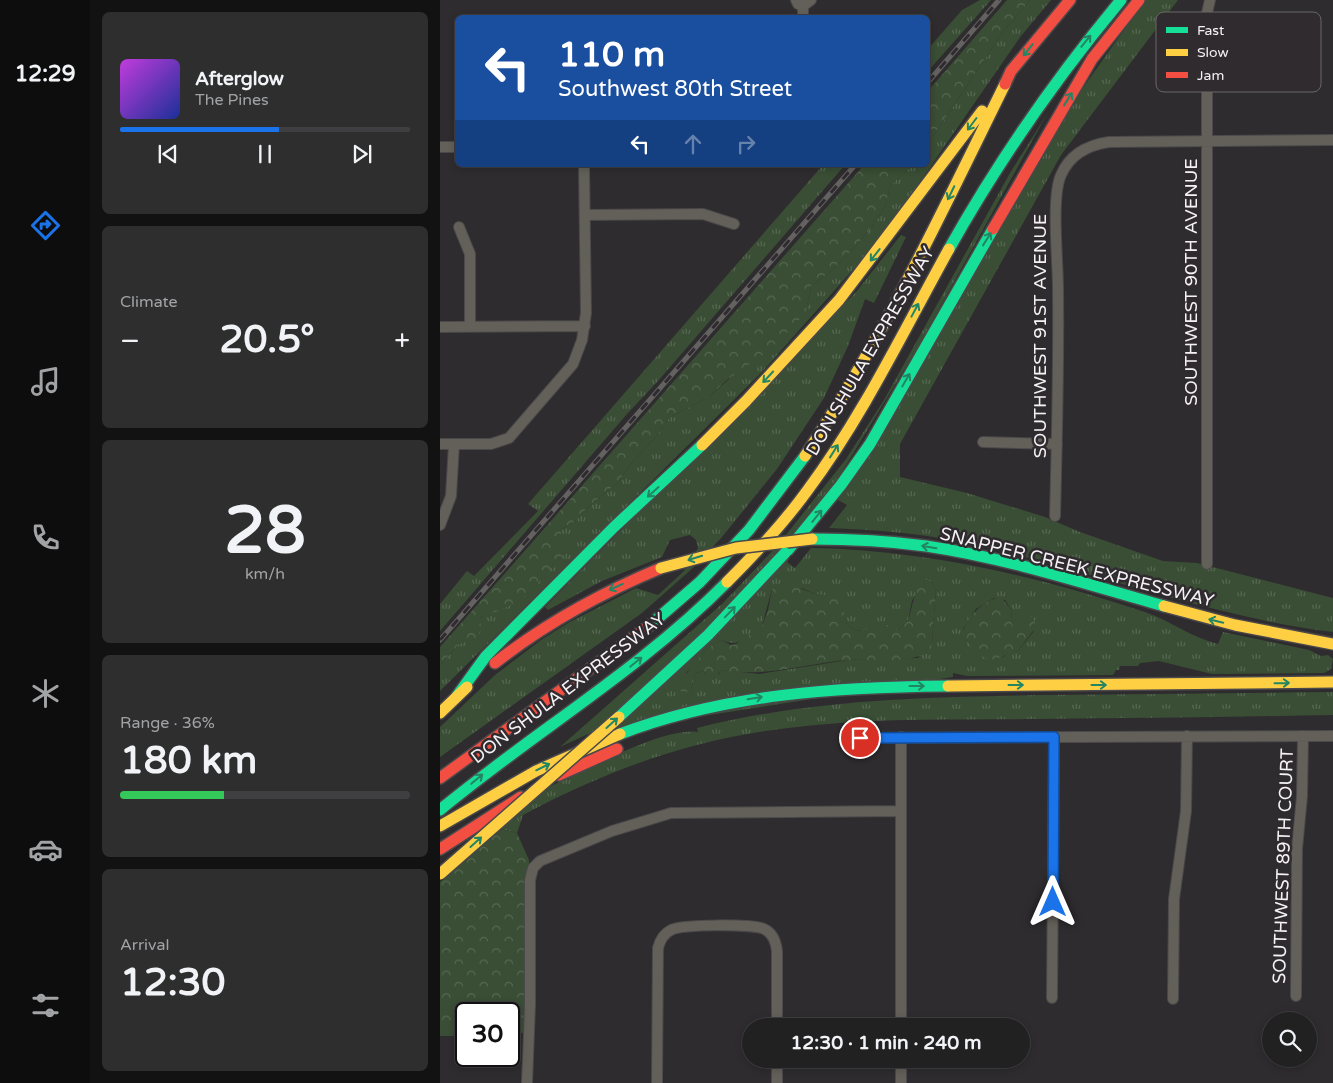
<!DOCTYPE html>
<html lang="en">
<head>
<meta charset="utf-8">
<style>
  body { margin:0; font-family:"Varela Round",sans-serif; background:#2e2e2f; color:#f1f3f6; height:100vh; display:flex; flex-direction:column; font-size:19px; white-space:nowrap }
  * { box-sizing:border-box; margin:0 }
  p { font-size:16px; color:#a2a3a5 }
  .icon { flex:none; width:28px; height:28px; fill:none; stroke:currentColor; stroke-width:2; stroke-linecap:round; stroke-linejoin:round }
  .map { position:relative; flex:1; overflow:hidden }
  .drawer { display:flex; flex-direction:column; gap:12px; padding:12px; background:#131213; width:350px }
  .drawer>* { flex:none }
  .top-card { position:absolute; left:15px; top:15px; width:475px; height:152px; border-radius:8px; box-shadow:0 2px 8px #0003,0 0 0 1px #3f3e40; background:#1a4fa0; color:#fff; overflow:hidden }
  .buttons { position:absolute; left:822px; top:1012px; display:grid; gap:10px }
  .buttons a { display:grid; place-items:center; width:55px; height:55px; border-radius:50%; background:#222122; box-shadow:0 2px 8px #0003,0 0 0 1px #3f3e40; font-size:25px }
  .speed { position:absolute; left:15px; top:1002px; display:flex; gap:10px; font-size:25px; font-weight:700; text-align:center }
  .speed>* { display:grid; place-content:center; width:65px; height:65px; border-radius:50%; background:#222122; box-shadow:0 2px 8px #0003,0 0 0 1px #3f3e40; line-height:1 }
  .speed .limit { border:2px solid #111; border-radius:8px; background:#fff; color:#111 }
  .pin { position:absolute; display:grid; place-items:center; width:42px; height:42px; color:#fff; margin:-21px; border:2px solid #fff; border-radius:50%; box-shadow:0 1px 5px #0007 }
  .me { position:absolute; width:55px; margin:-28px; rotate:0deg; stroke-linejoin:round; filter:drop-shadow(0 0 4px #0008) }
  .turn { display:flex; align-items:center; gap:18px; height:105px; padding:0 20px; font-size:22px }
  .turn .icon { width:65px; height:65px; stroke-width:2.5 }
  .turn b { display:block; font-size:35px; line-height:42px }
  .lanes { display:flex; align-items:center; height:48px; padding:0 20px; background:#0003; justify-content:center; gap:25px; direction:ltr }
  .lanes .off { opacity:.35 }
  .big { font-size:38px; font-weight:700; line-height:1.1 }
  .drawer .card { flex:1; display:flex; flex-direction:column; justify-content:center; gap:8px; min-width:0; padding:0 18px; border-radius:8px; background:#2e2e2f }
  .drawer .dial { align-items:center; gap:0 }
  .dial b { font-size:65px; line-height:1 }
  .song { display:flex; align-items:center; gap:15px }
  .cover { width:60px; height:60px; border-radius:8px; background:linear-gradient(135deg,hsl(290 70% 55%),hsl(230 70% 35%)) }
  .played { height:5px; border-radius:2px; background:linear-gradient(90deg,#1a73e8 55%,#3f3e40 55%) }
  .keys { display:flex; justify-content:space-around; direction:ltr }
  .heat { display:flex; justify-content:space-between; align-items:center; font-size:28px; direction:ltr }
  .charge { height:8px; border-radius:4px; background:linear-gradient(90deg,#34c759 36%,#3f3e40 0) }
  .trip { position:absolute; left:302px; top:1018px; width:288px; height:50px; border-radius:25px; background:#222122; box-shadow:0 2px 8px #0003,0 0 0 1px #3f3e40; font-weight:700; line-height:50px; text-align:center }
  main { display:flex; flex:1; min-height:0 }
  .tabs { display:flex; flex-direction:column; width:90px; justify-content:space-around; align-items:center; background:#0e0d0e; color:#a2a3a5 }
  .tabs .icon { width:35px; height:35px }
  .tabs .on { color:#1a73e8 }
  .tabs b { font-size:22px; color:#f1f3f6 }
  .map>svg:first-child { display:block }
</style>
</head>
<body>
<main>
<nav class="tabs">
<b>12:29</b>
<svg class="icon on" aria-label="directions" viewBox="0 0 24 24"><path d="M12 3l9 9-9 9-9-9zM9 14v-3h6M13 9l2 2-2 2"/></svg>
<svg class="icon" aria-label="music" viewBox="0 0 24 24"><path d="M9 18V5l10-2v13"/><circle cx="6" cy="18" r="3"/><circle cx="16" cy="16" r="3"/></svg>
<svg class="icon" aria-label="phone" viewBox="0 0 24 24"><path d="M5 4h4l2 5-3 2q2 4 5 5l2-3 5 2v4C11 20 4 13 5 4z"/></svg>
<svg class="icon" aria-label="climate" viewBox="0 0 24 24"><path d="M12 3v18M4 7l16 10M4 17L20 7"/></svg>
<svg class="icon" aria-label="car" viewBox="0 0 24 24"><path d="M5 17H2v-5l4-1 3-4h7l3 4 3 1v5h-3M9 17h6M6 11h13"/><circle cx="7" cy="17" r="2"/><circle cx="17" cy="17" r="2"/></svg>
<svg class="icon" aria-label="filters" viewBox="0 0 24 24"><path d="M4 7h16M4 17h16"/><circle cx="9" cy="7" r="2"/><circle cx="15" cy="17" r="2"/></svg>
</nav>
<section class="drawer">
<div class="card">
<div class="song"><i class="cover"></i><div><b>Afterglow</b><p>The Pines</p></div></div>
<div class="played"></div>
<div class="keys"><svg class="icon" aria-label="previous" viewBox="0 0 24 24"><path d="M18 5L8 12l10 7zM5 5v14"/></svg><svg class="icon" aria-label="pause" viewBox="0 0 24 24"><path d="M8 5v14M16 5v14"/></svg><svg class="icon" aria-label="next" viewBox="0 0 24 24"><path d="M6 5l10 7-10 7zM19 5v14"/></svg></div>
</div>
<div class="card"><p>Climate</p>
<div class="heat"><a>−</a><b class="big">20.5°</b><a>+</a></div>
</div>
<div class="card dial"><b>28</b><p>km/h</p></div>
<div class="card"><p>Range · 36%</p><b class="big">180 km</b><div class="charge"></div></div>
<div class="card"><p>Arrival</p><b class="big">12:30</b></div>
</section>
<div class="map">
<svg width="893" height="1083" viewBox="0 0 893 1083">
  <defs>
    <pattern id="grass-tufts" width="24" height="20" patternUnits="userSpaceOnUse" patternTransform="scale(1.25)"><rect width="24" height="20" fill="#394e34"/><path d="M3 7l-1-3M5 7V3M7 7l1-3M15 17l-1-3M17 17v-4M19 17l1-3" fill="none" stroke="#566852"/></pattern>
    <pattern id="forest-crowns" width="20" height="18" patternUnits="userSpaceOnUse" patternTransform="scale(1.25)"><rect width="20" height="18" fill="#394e34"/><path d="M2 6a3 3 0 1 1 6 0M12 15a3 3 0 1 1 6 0" fill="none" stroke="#566852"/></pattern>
  </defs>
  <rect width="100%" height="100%" fill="#2e2c2e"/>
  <path fill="url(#grass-tufts)" fill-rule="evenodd" d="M540,0H551L488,71V49L522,10Z
    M590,0H611L581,36L441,238L321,373L0,691V665L39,622L40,618L85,595L125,552L126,549L121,539V529L133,523L151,504L179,482L188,467L215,438L229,418L270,396L366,311L371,286C397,269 431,233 445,206C449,199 447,190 452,184C458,177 466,172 472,165H488V144L562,33Z
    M705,0H738L621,155L460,444V477L527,493L605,517L640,532L723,561L757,563L893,598V632C762,616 639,565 510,540C470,532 430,530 389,528L407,505L398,500L621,119Z
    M607,114L478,347L347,562L355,568L371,548C486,550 597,576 705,612C731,621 750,637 778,644L783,632L869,650L881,656L888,655L893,659L891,669L884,673L772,674L719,661L700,663L698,666H680L679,670H676L673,675L527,676L513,673V677L148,734L120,747L283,603L338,545L406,459L444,400L570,173ZM484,579L491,582L496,588L492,643L478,658L408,660L319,674L282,670L279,674H266L263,671L255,673L251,690L246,673C257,662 267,645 281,640C299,648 308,638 322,626L332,589L362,588L375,594L383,595L403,609C404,614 404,620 407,624C415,636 445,630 458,630L468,621L472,601ZM554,598L565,600L571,609L573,628L594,631L578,651L569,652L563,657L523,629L536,609Z
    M383,165H405L218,381L187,414L0,631V604L27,571L34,576L98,511L88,504Z
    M461,235L466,237L434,303L425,299L408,346L384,398L337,469L282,537L254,567L202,613L0,757V727L55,675L101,640L128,623L196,588L218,595L244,571L258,548L256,540L250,535L230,540L222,557L162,581L108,610L105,607L416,292Z
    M893,692V715C795,717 696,718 598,719C510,720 421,717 333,730C244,742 161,773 83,815L77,833L62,829C68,821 74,807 81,801C89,794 103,790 113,785C147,769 224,727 258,732L257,728C370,699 486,697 602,695C699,694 796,693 893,692Z"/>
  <path fill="url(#forest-crowns)" d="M567,0H590L562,33L488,144V91Z
    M424,165H472C466,172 458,177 452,184C447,190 449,199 445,206C431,233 397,269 371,286L366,311L357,323L327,352L287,380L270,396L229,418L215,438L188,467L179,482L151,504L133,523L121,529V539L127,549L125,552C108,572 90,596 65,608C57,612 48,614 40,618L41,629L37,638L19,644L0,665V647Z
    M484,579L491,582L496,588L492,643L490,652C465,664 436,659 409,660C366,663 326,678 283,670L274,677H269L263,671L255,673L251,690L248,692L240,691L238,687C246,673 266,645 281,640L291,645L296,644L322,626L328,610L332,589L350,584L375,594L397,596L403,609L406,623L411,628L419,631L447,625L458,630L468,621L479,580Z
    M561,597L571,609L573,628H577L588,616L593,617L596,627L578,651C569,652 564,657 556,659C541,662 530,645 523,635C524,618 545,599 561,597Z
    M62,829L77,833L89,860L84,1032L76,1036H69V1014H26V1036H0V882Z"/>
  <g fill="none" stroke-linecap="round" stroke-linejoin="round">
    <g stroke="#4a484a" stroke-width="12">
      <path id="street" d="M356,0L358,4L363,6L371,0
        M363,18V6
        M0,147H18
        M145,215L263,214L294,224
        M19,227L30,254V327
        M0,327L145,326
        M543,442L617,444
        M0,444H51L69,438L133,364L142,340L146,313L144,165
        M615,516C617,440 619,364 618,288C618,261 611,197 621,175C630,154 648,145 669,142L893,140
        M0,525L11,496L14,444
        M767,564V13L770,0
        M461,737V1026
        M421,738L893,736
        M856,996L857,849L862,796L863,736
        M612,998L614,737
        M733,999L734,899L746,811L747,736
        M461,1059V1083
        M87,1083L90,1005V880L93,868L100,861L172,831L231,813L461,811
        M217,1083L218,948C220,940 223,934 231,930C240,924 314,924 324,929C333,933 336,942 337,951V1026
        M337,1083V1059"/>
    </g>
    <g stroke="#4a484a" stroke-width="14">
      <path id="fast" d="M509,249C559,160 616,78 681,0
        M372,539C410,539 449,541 486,546C567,558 646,584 724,606
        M348,550L401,485L430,444L553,229
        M209,626L260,582L309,530L365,456
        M17,696L46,656L174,527L262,445
        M180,734C285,694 397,687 508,686
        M0,810C94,732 200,670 287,582"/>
    </g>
    <g stroke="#4a484a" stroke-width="14">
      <path id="slow" d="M262,445L306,401L399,300L542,111
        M365,456C443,338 503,210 565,84
        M287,582C315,554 343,524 367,491C423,416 464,330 509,249
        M724,606L795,625L893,644
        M508,686L893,682
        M0,713L27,687
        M0,826L96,771L180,734"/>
    </g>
    <g stroke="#4a484a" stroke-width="14">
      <path id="jam" d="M565,84L571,71L630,0
        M553,229L652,59L699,0
        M55,663C106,623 161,593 221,568
        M119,775L177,749
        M0,778L209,626
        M0,849L81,797"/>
    </g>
    <use href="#street" stroke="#636059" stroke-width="10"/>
    <use href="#fast" stroke="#16e098" stroke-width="11"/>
    <use href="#slow" stroke="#ffcf43" stroke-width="11"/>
    <use href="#jam" stroke="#f24e42" stroke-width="11"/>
    <g stroke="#646261" stroke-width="5">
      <path id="rail" d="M488,82L559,0
        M0,640L415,165"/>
    </g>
    <use href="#rail" stroke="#2f2b2f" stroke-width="3" stroke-dasharray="9" stroke-linecap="butt"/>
    <g stroke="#4a484a" stroke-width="14" stroke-linecap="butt">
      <path id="fast-bridge" d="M179,717L268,635L345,553"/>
    </g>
    <g stroke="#4a484a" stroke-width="14" stroke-linecap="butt">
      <path id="slow-bridge" d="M221,568L296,548L372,539
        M0,874L179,717"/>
    </g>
    <use href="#fast-bridge" stroke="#16e098" stroke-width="11"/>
    <use href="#slow-bridge" stroke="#ffcf43" stroke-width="11"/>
  </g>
  <defs><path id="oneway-shaft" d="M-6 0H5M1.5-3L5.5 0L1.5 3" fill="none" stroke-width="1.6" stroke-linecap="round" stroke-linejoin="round" transform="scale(1.25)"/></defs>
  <g stroke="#228664">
    <use href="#oneway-shaft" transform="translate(646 41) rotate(-51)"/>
    <use href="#oneway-shaft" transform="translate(588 50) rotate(129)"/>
    <use href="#oneway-shaft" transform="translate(628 99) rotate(-58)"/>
    <use href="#oneway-shaft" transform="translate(532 124) rotate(127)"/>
    <use href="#oneway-shaft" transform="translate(511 193) rotate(116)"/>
    <use href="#oneway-shaft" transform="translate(547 239) rotate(-58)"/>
    <use href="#oneway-shaft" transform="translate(435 255) rotate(128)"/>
    <use href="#oneway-shaft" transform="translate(475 310) rotate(-62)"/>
    <use href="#oneway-shaft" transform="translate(328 377) rotate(133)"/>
    <use href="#oneway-shaft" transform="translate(466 380) rotate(-60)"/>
    <use href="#oneway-shaft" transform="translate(394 451) rotate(-58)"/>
    <use href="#oneway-shaft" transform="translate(213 492) rotate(138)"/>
    <use href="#oneway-shaft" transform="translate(377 516) rotate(-51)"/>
    <use href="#oneway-shaft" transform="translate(489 547) rotate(-171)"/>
    <use href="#oneway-shaft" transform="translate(255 558) rotate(163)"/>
    <use href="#oneway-shaft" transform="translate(176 587) rotate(156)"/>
    <use href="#oneway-shaft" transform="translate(290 612) rotate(-46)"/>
    <use href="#oneway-shaft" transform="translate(776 621) rotate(-166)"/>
    <use href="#oneway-shaft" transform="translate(196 662) rotate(-39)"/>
    <use href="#oneway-shaft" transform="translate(842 683) rotate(-1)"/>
    <use href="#oneway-shaft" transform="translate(576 685)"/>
    <use href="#oneway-shaft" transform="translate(659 685)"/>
    <use href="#oneway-shaft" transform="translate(477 686)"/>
    <use href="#oneway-shaft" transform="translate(315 698) rotate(-10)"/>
    <use href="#oneway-shaft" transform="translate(172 723) rotate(-42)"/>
    <use href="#oneway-shaft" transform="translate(103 767) rotate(-26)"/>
    <use href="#oneway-shaft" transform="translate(37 779) rotate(-40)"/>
    <use href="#oneway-shaft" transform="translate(36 842) rotate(-42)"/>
  </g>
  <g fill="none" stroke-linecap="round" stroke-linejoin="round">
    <g stroke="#114b97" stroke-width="12">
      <path id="route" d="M420,738L614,737L613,902"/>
    </g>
    <use href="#route" stroke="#1a73e8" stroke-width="9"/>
  </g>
  <g text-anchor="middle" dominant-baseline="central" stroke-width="5" stroke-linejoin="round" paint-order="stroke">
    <g font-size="18" fill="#f5f2f5" stroke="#2f2b2f">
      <text transform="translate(751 282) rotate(-90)">SOUTHWEST 90TH AVENUE</text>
      <text transform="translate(600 336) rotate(-90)">SOUTHWEST 91ST AVENUE</text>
      <text transform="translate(430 351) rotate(-60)">DON SHULA EXPRESSWAY</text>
      <text transform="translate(637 567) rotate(14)">SNAPPER CREEK EXPRESSWAY</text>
      <text transform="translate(128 688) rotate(-37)">DON SHULA EXPRESSWAY</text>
      <text transform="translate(843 866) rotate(-88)">SOUTHWEST 89TH COURT</text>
    </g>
  </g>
  <rect x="716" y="12" width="165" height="80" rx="8" fill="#2f2b2f" stroke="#6a676a" stroke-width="1"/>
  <rect x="726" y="27" width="22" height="6" fill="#16e098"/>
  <rect x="726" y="49" width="22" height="7" fill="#ffcf43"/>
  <rect x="726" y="72" width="22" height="6" fill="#f24e42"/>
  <g font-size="14" fill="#f5f2f5">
    <text x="757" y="35">Fast</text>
    <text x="757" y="57">Slow</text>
    <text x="757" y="80">Jam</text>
  </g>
</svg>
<div class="buttons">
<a><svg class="icon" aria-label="search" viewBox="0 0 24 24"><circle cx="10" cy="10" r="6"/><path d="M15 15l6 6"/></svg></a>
</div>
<div class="speed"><div class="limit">30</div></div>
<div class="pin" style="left:420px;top:738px;background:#d93025"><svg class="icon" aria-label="arrive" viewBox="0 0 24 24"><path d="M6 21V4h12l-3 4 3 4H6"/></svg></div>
<svg class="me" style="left:613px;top:902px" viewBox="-20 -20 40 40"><path d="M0-17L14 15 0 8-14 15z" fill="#1a73e8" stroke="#fff" stroke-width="4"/></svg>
<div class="trip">12:30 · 1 min · 240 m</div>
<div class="top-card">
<div class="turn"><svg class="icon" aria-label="left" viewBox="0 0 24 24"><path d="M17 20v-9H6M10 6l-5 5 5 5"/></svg><div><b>110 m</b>Southwest 80th Street</div></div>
<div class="lanes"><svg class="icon" aria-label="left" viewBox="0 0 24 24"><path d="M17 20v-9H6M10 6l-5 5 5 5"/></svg><svg class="icon off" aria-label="ahead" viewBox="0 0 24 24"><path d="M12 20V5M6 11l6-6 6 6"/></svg><svg class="icon off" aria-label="right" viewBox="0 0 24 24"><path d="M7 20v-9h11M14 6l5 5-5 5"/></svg></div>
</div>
</div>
</main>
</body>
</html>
